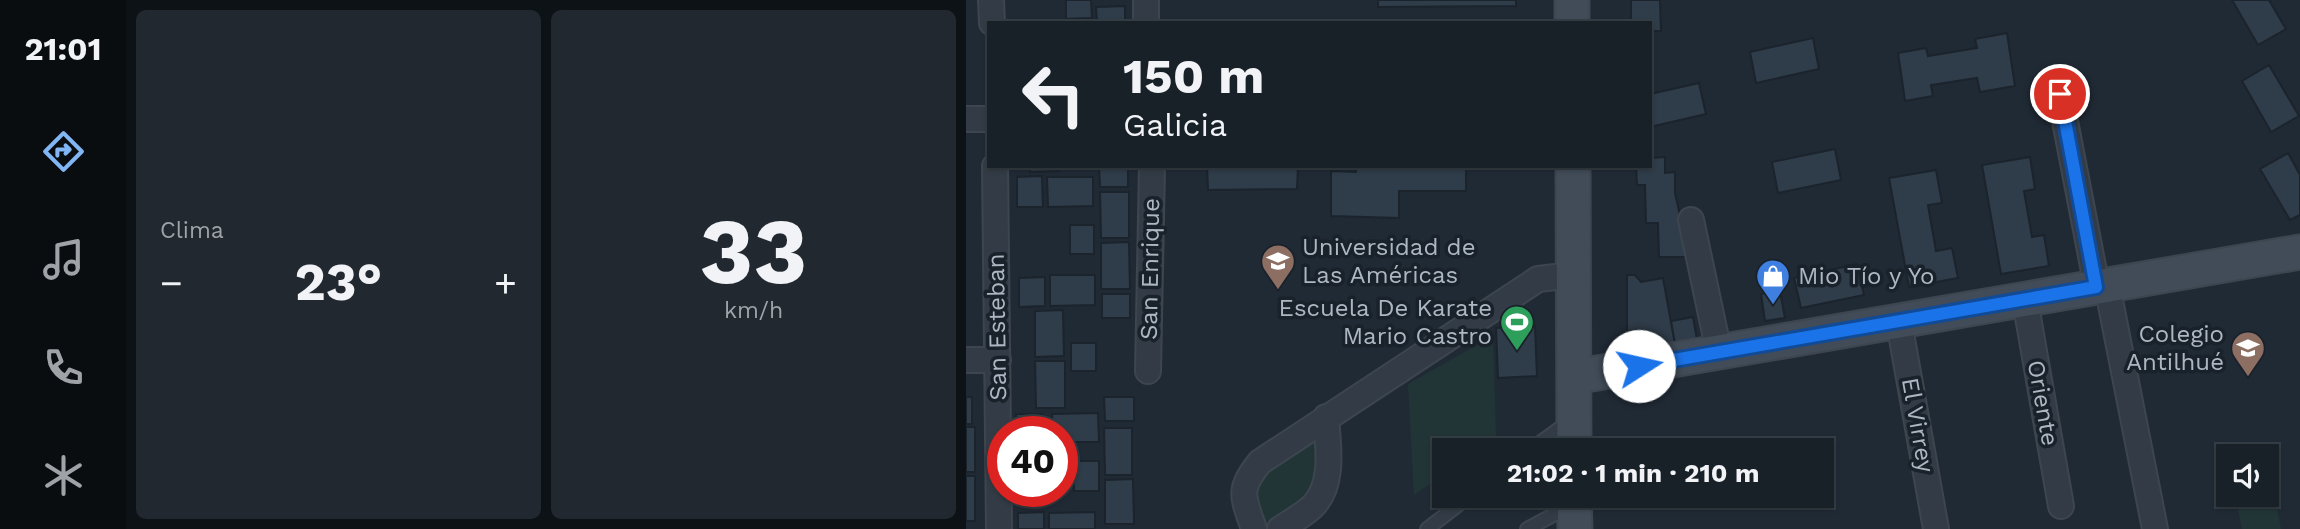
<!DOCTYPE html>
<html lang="es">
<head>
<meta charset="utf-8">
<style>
  body { margin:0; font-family:"Work Sans",sans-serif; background:#212830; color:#f1f3f6; height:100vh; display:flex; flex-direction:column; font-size:26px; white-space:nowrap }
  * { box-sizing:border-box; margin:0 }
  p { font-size:23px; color:#9fa3a8 }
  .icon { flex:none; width:38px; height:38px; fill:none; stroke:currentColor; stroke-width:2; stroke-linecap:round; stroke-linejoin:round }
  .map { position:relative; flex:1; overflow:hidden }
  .side { display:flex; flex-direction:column; gap:10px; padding:10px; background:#0d1216; width:840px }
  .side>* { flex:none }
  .top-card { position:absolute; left:21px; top:21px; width:665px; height:147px; border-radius:0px; box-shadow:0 2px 5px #0004,0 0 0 2px #363e45; background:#182028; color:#f1f3f6; overflow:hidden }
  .tools { position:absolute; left:1250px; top:444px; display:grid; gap:14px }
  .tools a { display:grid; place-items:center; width:63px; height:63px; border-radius:0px; background:#182028; box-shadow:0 2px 5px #0004,0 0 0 2px #363e45; font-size:35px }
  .speed { position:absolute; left:21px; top:416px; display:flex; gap:14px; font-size:35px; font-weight:700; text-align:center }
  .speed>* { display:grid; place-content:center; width:91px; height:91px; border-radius:50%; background:#182028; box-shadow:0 2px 5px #0004,0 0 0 2px #363e45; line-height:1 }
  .speed .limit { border:10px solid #d22; background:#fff; color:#111 }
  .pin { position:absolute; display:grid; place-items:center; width:60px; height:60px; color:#fff; margin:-30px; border:4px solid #fff; border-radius:50%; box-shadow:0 2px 7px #0007 }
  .me { position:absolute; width:77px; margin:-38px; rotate:80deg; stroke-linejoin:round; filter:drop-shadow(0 0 5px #0008) }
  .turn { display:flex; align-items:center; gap:24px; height:147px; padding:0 21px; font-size:32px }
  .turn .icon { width:91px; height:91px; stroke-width:2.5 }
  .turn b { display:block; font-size:49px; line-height:60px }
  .big { font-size:52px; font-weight:700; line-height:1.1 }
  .side .tile { flex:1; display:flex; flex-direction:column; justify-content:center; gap:10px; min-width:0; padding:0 24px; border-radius:10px; background:#212830 }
  .side .dial { align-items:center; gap:0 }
  .dial b { font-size:91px; line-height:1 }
  .heat { display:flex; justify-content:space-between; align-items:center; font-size:38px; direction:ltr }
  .side .tiles { flex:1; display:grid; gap:10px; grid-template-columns:repeat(2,1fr) }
  .trip { position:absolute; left:466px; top:438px; width:402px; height:70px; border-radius:0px; background:#182028; box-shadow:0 2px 5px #0004,0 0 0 2px #363e45; font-weight:700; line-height:70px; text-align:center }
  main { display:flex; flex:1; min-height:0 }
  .tabs { display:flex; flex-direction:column; width:126px; justify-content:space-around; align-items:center; background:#0a0d10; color:#9fa3a8 }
  .tabs .icon { width:49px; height:49px }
  .tabs .current { color:#82b5f3 }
  .tabs b { font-size:32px; color:#f1f3f6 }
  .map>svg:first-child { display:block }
</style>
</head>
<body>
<main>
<nav class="tabs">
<b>21:01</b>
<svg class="icon current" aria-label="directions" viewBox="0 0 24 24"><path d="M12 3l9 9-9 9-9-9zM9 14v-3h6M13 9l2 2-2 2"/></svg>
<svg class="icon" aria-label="music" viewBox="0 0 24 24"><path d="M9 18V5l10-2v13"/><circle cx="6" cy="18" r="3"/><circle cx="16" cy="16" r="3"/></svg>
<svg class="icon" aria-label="phone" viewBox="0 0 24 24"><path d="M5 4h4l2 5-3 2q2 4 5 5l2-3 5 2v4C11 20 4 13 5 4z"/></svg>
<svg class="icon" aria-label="climate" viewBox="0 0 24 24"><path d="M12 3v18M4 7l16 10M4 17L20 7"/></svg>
</nav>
<section class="side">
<div class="tiles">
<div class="tile"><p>Clima</p>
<div class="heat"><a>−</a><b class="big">23°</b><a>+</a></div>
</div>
<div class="tile dial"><b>33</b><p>km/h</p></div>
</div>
</section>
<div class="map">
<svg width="1334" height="529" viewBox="0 0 1334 529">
  <rect width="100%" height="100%" fill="#202a35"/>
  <path fill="#223536" d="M527,336L530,437L512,450H478V474L448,495L442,384Z
    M350,433V473L340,494L298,526L285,494L291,474Z
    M1305,477L1315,529H1276L1269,495H1300V478Z"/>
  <path fill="#2f3c49" stroke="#1b232c" stroke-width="2" d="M100,0H125L126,18L100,19Z
    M412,0H550V6L412,7Z
    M665,0H694L695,31H684V23H665Z
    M1266,0H1303L1320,29L1292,45Z
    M159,6V23H131L130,7Z
    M1041,33L1049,86L1014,92L1011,78L965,85L967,96L939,101L932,53L960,48L962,56L1011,48L1009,39Z
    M847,38L853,69L790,83L784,52Z
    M1303,65L1333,116L1305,132L1276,81Z
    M733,83L740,114L684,127V94Z
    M869,149L875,180L812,193L806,162Z
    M1322,153L1334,175V215L1324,220L1294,169Z
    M699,157V173L709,172V193L723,257H693L692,223H680L679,185H671L670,166H684V158Z
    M1064,157L1069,189L1058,191L1066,237L1078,235L1083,266L1035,274L1016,165Z
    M64,166H93V171L64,172Z
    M133,166H162V187H134Z
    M241,166H332L331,189L242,190Z
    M390,166H500V191H433V218L365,216V171L390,172Z
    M970,170L976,203L962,205L970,251L986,248L992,278L943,287L923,178Z
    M76,176L77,207H51V177Z
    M81,177H127V206L82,207Z
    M134,192H163V238H135Z
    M104,225H128V254H104Z
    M163,242L164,289H135V243Z
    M891,264L898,295L835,308L828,278Z
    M84,275H129V305L84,306Z
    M661,275H669L675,282L697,278L710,350L675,356L661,339Z
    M79,277V306L53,307V278Z
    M814,291L819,318L799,321L795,294Z
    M136,294H164V318H136Z
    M97,310L98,356L69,357V311Z
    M727,317L732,345L710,350L705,321Z
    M569,326L571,376L532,378L530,328Z
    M105,343H130V371H105Z
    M69,361H99V408H70Z
    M0,397H6V424H0Z
    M138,397H168V421H139Z
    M132,413L133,442H96V432H87L86,414Z
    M50,414H76V432H51Z
    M0,427H9V472H0Z
    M138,428H166V475H139Z
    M107,461H133V491H108Z
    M0,476H9V521H0Z
    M167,479L168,524H139V480Z
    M78,512V529H52V513Z
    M129,512V529H83V513Z"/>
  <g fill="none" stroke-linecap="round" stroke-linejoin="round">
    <g stroke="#3d454f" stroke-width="16">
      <path id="lane" d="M564,450L604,421
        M461,529L505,495
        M561,529L604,506"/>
    </g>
    <g stroke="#3d454f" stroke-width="28">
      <path id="street" d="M25,0L26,23
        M180,0V23
        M1094,95L1131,287
        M0,119H23
        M29,166L33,529
        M725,220L753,352
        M1141,285L1189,529
        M1059,300L1095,506
        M936,321V339L970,529
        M0,360H32
        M182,371L186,166
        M288,529C277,497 271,490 294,462L572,279L607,275
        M314,529C325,522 337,515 346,507C369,485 362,445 360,417"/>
    </g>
    <g stroke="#3d454f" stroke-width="37">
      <path id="secondary" d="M606,0V23
        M607,166L608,450
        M608,377L1334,252
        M608,495L609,529"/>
    </g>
    <use href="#lane" stroke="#333c46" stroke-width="12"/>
    <use href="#street" stroke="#333c46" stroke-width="24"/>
    <use href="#secondary" stroke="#414c58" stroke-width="33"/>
  </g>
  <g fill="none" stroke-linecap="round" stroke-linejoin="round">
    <g stroke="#114b97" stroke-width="18">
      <path id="route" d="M673,366L1130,287L1094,94"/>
    </g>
    <use href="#route" stroke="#1a73e8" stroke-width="12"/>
  </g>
  <defs>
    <g id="university-pin" transform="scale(1.75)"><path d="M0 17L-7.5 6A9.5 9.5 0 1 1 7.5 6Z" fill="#8d6e63" stroke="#19212a"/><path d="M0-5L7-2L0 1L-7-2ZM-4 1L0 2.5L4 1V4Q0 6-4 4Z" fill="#fff"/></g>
    <g id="shop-pin" transform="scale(1.75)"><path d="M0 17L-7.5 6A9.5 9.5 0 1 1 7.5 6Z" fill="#3f7fe0" stroke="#19212a"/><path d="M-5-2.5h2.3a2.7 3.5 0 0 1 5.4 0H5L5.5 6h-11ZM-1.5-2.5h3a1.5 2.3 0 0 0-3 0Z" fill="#fff"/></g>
    <g id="stadium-pin" transform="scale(1.75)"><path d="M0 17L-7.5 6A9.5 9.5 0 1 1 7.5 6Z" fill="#2e9e5b" stroke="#19212a"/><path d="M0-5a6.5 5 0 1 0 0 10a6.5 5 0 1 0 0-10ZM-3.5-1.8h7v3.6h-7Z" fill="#fff"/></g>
    <g id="school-pin" transform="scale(1.75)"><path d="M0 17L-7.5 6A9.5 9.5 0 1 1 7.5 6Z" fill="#8d6e63" stroke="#19212a"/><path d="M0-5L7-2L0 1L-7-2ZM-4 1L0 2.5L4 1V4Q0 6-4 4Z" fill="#fff"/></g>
  </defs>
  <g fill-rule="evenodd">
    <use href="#university-pin" x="312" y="261"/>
    <use href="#shop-pin" x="807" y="276"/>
    <use href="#stadium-pin" x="551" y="322"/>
    <use href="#school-pin" x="1282" y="348"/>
  </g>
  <g text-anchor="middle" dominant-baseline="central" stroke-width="7" stroke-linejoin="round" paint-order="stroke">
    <g font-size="24" fill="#adb7c3" stroke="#19212a" text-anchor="start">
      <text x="336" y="247">Universidad de<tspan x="336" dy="28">Las Américas</tspan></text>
      <text x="832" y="276">Mio Tío y Yo</text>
      <text x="526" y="308" text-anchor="end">Escuela De Karate<tspan x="526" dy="28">Mario Castro</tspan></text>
      <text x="1258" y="334" text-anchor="end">Colegio<tspan x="1258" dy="28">Antilhué</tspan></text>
    </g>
    <g font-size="24" fill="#adb7c3" stroke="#19212a">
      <text transform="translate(184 269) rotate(-89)">San Enrique</text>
      <text transform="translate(31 327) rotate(-91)">San Esteban</text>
      <text transform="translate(1077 403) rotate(80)">Oriente</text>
      <text transform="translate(952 425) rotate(80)">El Virrey</text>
    </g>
  </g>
</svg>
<div class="tools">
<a><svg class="icon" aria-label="sound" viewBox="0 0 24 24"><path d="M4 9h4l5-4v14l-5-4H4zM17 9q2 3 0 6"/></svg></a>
</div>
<div class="speed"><div class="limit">40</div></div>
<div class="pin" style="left:1094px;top:94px;background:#d93025"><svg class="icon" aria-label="arrive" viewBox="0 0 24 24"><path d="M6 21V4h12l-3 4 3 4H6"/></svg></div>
<svg class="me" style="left:673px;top:366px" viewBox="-20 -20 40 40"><circle r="19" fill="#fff"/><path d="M0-13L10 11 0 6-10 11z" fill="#1a73e8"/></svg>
<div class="trip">21:02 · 1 min · 210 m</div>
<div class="top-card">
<div class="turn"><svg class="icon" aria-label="left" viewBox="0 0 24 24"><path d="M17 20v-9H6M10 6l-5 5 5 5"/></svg><div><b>150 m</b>Galicia</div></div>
</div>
</div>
</main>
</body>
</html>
